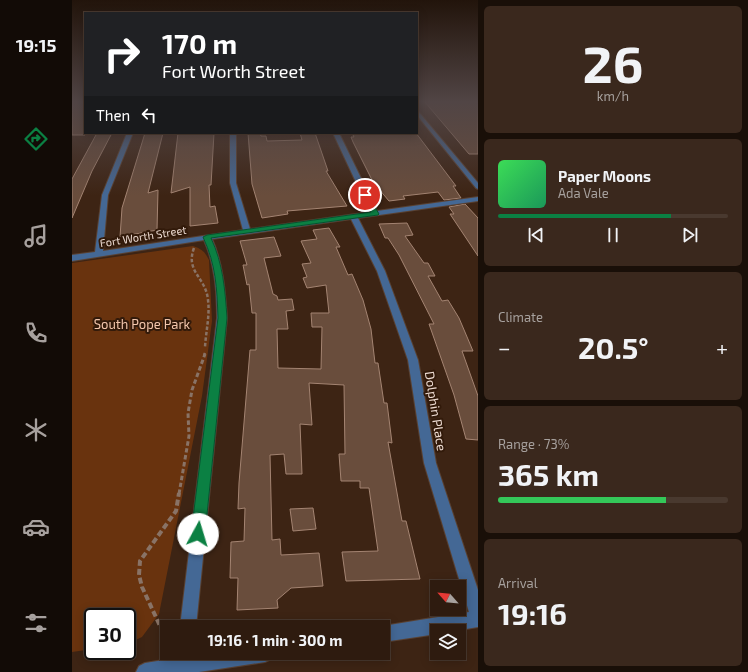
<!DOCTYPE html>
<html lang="en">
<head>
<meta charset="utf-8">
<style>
  body { margin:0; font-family:"Exo 2",sans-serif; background:#3a281d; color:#f1f3f6; height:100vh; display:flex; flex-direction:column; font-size:15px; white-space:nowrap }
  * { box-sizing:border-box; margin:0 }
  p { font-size:13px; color:#a7a19e }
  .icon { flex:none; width:22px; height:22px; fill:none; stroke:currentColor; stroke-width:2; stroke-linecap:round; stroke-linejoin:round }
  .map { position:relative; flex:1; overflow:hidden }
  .details { display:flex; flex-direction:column; gap:6px; padding:6px; background:#190f08; width:270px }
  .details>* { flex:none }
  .guide { position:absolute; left:12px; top:12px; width:334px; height:122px; border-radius:0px; box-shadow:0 2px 10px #0003,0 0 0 1px #49392f; background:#202124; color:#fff; overflow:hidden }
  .needle { width:26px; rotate:297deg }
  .buttons { position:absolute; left:358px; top:580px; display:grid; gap:8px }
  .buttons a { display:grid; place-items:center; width:36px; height:36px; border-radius:0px; background:#2e1b0f; box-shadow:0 2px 10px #0003,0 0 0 1px #49392f; font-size:20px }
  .speed { position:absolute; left:12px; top:608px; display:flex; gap:8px; font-size:20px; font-weight:700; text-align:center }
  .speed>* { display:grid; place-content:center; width:52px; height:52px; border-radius:50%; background:#2e1b0f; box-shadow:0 2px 10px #0003,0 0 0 1px #49392f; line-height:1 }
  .speed .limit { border:2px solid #111; border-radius:6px; background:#fff; color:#111 }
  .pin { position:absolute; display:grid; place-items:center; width:34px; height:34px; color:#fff; margin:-17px; border:2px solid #fff; border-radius:50%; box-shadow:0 1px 4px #0007 }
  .me { position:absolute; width:44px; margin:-22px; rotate:6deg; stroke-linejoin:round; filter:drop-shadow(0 0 3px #0008) }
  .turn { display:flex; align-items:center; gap:14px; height:84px; padding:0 12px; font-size:18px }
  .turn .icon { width:52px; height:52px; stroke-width:2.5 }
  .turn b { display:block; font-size:28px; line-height:34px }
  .then { display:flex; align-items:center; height:38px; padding:0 12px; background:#0003; gap:8px; font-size:15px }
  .big { font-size:30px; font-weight:700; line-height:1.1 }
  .details .card { flex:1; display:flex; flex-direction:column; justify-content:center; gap:6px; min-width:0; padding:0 14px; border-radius:6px; background:#3a281d }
  .details .dial { align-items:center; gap:0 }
  .dial b { font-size:52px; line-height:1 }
  .song { display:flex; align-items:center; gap:12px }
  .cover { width:48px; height:48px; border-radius:6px; background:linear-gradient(135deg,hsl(130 70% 55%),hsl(150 70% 35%)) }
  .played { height:4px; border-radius:2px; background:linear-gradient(90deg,#0b8043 75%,#49392f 75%) }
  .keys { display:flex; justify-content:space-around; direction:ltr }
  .heat { display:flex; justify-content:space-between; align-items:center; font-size:22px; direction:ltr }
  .charge { height:6px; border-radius:3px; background:linear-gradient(90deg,#34c759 73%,#49392f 0) }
  .trip { position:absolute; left:88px; top:620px; width:230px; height:40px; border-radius:0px; background:#2e1b0f; box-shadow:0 2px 10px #0003,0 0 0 1px #49392f; font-weight:700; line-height:40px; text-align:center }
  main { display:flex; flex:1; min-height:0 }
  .dock { display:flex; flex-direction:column; width:72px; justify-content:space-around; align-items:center; background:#120b06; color:#a7a19e }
  .dock .icon { width:28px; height:28px }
  .dock .on { color:#0b8043 }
  .dock b { font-size:18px; color:#f1f3f6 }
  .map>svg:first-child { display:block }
</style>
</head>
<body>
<main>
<nav class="dock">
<b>19:15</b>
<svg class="icon on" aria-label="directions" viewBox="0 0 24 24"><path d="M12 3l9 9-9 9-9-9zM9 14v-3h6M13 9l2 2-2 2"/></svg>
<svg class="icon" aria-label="music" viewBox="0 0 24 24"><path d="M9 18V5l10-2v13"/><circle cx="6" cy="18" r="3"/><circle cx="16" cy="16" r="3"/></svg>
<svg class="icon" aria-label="phone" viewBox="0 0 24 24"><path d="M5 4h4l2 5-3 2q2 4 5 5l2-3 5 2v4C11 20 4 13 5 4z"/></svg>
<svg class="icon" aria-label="climate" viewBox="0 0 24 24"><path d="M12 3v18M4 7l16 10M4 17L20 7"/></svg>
<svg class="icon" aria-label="car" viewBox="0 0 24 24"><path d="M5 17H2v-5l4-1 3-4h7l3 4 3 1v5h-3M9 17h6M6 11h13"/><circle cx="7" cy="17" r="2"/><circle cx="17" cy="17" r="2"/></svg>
<svg class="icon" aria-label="filters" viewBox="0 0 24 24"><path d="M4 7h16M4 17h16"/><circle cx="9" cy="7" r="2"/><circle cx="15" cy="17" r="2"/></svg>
</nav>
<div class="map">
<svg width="406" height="672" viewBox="0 0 406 672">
  <rect width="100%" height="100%" fill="#3d2414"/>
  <path fill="#69330e" d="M121,246C130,249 133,252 137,260L140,321L130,396L87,614L70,637L55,644V617H21V649L0,652V263Z"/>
  <path fill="#694d3c" stroke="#a48472" d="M0,101H13V135H0Z
    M352,101H406V154H397Z
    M25,133H40L20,171L0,218V179Z
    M73,133H91L76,193L86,190L85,230L48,237L50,208Z
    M106,133H142L139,185H137L138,207L143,206L146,223L118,226V187L99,193Z
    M176,133H188L189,136H194L195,141L230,140L228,133H243L256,171H254L275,206L215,211L216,214L190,218L180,184Z
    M280,133H344L384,186H381L389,198L372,200L366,192L331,196L333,199L317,201L301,182L281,142L279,137H282Z
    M393,204L406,218V256L378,214H382L377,207Z
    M335,223L341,235L333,236L352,263H356L363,276H356L370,301L376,300L387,318L401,351H390L406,396V440L394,439L382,395L357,324H362L327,255L316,238H313L307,224Z
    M257,228L268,247H264L276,275L280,274L291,300L299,329L303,363H306L312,403H315L320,443L316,442L330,521H334L348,579L274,581L270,552L306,551L297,488H288V481H269L267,454H273L272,385L237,383L240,425L228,424L230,474H214L212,454L198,455L200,540L208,539L209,555L247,553L251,586L219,588L205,600L206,608L165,610L166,578H158L159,542L172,541L173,508L166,509L167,483L178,350H184V313H180L177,284L175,285L171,265H175L168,241L202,237L209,256L192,258L201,294L205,296L206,300L220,299L222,310L214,311L216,329H205L206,368L249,369L250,327H240L239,313H257L254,285L235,288L231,278L235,277L230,264L239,263L229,241L245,239L241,230Z
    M241,508L244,529L221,531L218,509Z"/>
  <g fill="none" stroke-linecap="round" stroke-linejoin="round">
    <g stroke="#594132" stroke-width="2">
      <path id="minor" d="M345,110L406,183V189L404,188L345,115Z
        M55,133H61L36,195L31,251L171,230L158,183V133H164V183L178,229L298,212L261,133H267L305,211L406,197V201L286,218L313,271L346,360L364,463L406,590V627L382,631H365V634L311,642V627H308L311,626L397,612L352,463L336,360L305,271L279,219L140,239C151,264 153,290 155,318L124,627H108L145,318C145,291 143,265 132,240L0,261V255L23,252L30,195Z
        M104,653H122L121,656L139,653H202L199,659L193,662L127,672H64L67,666L73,663L104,658Z"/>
    </g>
    <path stroke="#897366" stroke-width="2.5" stroke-dasharray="3.5 2" stroke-linecap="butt" d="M122,248C113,272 134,277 136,300C138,315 134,331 133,347
      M132,355L133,353"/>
    <path stroke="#897366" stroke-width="3" stroke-dasharray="4.5 2.5" stroke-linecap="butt" d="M107,494L117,436L116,413L120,390L133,354"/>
    <path stroke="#897366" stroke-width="4" stroke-dasharray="6 3" stroke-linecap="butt" d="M95,641L70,587L67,575L68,561L104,511L107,493"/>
    <use href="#minor" fill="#446895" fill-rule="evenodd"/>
  </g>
  <linearGradient id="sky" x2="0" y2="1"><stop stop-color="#22140b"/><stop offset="0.52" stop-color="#514545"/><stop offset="1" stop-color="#514545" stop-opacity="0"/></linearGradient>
  <rect width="406" height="196" fill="url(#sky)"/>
  <path fill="#0b8043" stroke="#07532c" d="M293,193L296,195L307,214L306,215L139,238C151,264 153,289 155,318L133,534L131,539L126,541L121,539L119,534L146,318C145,288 144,265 131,237L135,235L299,212L289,195Z"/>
  <g text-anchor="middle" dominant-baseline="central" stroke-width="4" stroke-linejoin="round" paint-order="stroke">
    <g font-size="11" fill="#ecdad1" stroke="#321a0a">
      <text transform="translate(71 236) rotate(-9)">Fort Worth Street</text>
    </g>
    <g font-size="13" fill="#f3c6ac" stroke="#321a0a">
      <text x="70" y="324">South Pope Park</text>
    </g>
    <g font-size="13" fill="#ecdad1" stroke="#321a0a">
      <text transform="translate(364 411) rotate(81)">Dolphin Place</text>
    </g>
  </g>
</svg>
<div class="buttons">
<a><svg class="needle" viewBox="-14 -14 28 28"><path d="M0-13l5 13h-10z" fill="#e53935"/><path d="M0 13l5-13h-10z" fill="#a7a19e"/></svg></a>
<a><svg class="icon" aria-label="layers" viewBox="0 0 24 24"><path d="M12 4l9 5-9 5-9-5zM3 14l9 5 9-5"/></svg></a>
</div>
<div class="speed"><div class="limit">30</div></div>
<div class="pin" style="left:293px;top:195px;background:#d93025"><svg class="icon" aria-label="arrive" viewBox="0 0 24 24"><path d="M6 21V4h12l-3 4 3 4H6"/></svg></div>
<svg class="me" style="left:126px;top:534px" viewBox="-20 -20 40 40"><circle r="19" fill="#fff"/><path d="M0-13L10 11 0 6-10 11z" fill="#0b8043"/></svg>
<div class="trip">19:16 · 1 min · 300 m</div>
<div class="guide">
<div class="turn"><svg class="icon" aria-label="right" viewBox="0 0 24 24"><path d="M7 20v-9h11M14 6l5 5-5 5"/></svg><div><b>170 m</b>Fort Worth Street</div></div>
<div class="then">Then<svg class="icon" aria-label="left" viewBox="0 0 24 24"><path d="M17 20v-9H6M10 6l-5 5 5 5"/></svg></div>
</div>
</div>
<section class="details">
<div class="card dial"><b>26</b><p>km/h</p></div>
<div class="card">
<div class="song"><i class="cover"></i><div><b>Paper Moons</b><p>Ada Vale</p></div></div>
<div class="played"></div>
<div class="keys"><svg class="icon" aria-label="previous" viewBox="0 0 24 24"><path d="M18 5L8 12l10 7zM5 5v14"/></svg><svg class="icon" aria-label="pause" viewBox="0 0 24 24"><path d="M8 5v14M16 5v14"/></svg><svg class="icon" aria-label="next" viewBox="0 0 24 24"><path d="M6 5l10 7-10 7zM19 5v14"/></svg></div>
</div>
<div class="card"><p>Climate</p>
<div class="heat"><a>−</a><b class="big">20.5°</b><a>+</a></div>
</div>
<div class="card"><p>Range · 73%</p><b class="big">365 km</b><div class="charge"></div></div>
<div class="card"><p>Arrival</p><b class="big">19:16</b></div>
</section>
</main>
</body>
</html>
